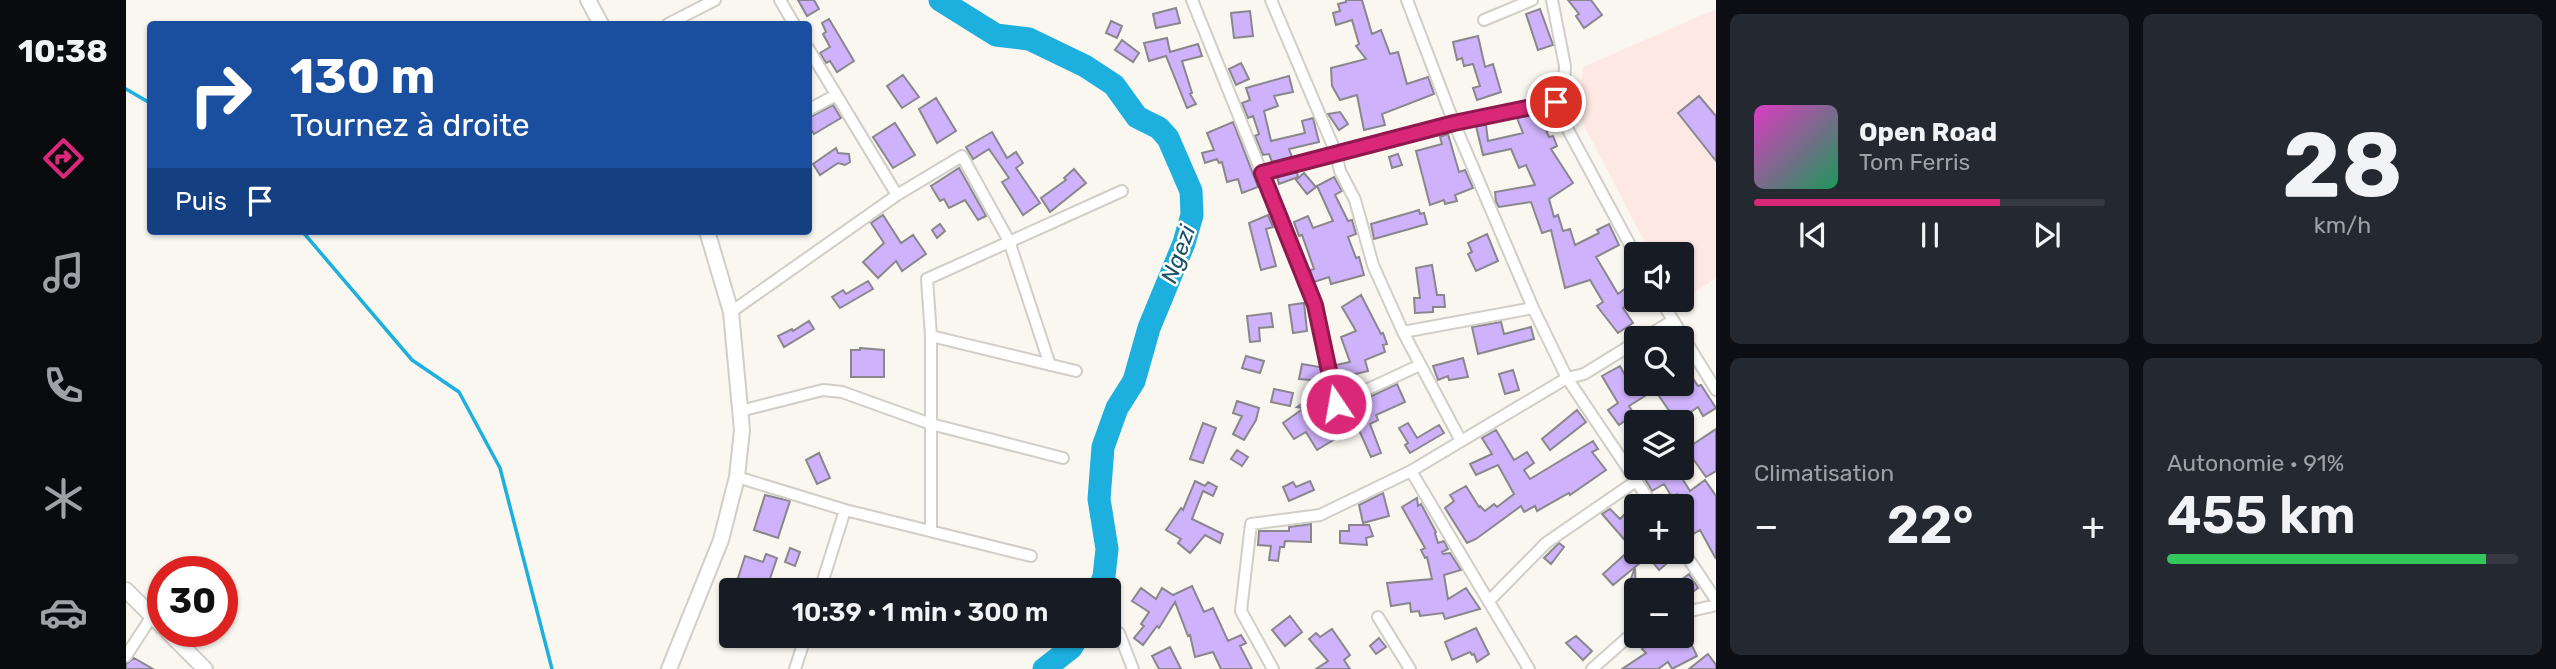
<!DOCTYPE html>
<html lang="fr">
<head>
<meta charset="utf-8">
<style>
  body { margin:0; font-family:Rubik,sans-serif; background:#242831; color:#f1f3f6; height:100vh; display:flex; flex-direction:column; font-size:26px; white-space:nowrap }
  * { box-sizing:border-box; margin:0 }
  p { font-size:23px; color:#9ea1a6 }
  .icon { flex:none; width:38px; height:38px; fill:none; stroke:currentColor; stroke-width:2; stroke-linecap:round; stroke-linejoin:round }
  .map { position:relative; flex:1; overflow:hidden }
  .details { display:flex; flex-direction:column; gap:14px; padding:14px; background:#0d0f14; width:840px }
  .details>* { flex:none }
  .hud { position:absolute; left:21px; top:21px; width:665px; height:214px; border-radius:7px; box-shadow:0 2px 5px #0004; background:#1a4fa0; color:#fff; overflow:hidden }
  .fabs { position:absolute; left:1498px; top:242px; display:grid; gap:14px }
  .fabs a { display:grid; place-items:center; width:70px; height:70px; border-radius:7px; background:#171b24; box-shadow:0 2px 5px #0004; font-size:35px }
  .speed { position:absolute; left:21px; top:556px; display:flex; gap:14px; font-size:35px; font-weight:700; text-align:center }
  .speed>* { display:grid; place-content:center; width:91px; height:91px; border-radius:50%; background:#171b24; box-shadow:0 2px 5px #0004; line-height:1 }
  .speed .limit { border:10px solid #d22; background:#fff; color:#111 }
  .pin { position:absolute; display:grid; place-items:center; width:60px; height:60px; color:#fff; margin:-30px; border:4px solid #fff; border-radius:50%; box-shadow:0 2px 7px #0007 }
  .me { position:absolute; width:77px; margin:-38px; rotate:348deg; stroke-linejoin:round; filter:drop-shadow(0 0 5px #0008) }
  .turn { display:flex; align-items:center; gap:24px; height:147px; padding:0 28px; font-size:32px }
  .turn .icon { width:91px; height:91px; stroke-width:2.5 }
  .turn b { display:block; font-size:49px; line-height:60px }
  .then { display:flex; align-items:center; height:66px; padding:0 28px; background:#0003; gap:14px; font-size:26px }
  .big { font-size:52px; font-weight:600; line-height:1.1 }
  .details .widget { flex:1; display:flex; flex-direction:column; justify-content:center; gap:10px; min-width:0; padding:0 24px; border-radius:10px; background:#242831 }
  .details .dial { align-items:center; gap:0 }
  .dial b { font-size:91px; line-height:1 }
  .song { display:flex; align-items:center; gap:21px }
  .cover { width:84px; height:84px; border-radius:10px; background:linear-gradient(135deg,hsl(310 70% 55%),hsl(150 70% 35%)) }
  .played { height:7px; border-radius:4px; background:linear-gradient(90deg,#db2777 70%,#363941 70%) }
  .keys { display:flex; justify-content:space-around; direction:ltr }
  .heat { display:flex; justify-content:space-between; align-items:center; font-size:38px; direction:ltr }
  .charge { height:10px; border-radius:5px; background:linear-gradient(90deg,#34c759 91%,#363941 0) }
  .details .tiles { flex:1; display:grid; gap:14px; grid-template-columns:repeat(2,1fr) }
  .trip { position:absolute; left:593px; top:578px; width:402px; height:70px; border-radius:7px; background:#171b24; box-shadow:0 2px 5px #0004; font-weight:600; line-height:70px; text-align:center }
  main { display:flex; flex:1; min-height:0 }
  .menu { display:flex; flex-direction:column; width:126px; justify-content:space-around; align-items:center; background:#090b0e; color:#9ea1a6 }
  .menu .icon { width:49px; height:49px }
  .menu .on { color:#db2777 }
  .menu b { font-size:32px; color:#f1f3f6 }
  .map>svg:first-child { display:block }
</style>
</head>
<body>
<main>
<nav class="menu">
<b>10:38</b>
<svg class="icon on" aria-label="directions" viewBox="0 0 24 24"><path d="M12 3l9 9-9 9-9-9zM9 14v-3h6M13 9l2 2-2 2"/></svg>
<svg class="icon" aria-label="music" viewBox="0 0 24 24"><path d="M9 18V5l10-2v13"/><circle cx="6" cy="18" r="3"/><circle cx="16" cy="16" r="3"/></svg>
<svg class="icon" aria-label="phone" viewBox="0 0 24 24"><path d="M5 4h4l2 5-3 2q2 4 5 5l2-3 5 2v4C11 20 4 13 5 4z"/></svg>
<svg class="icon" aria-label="climate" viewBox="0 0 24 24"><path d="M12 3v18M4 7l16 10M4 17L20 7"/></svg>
<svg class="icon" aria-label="car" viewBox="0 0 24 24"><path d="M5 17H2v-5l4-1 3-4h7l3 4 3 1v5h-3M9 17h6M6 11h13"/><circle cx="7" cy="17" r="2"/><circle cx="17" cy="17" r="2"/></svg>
</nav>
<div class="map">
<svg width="1590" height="669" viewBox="0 0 1590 669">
  <rect width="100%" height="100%" fill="#faf7f1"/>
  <path fill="#fde8e4" d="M1590,9V278L1557,300L1554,299H1556V254H1525L1452,114L1457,67Z"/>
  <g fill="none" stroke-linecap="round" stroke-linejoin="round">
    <path stroke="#1db0de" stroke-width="3.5" d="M0,89L24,103
      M176,231L286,360L333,392L374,468L426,669"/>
    <path stroke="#1db0de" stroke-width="23" d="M814,0L870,35L903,39L959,66L988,85L1011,117L1033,128L1042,138L1065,191L1066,215L1058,243L1023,328L1008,381L991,408L977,447L973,499L981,549L978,576L973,590
      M918,669L945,648L953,635"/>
  </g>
  <path fill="#ceb2fb" stroke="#89878c" stroke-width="2" d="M672,0H688L693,9L681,16Z
    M1220,0H1236L1246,34L1255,30L1264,54L1272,52L1281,84L1302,77L1308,94L1256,114L1259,125L1238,130L1231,95L1214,100L1206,86L1205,68L1240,59L1230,46L1233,44L1226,20L1210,25L1207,13L1214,11L1212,4L1220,2Z
    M1442,0H1465L1476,15L1458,28L1450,16L1453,14Z
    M1050,8L1054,23L1030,28L1027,14Z
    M1414,9L1427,45L1412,50L1400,14Z
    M1124,11L1127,36L1108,38L1105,13Z
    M703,19L728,61L711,72L704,61L700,63L694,53L704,47L697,34L700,32L696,23Z
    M985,21L996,26L991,38L980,33Z
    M1352,36L1359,67L1367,64L1375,92L1351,100L1347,88L1354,86L1347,64L1338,66L1336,58L1331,60L1327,42Z
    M1041,38L1044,52L1072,44L1076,56L1056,61L1066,93L1064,94L1070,104L1061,108L1040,56L1023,61L1018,43Z
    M996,40L1013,53L1007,62L989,50Z
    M1115,63L1123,79L1110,85L1103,69Z
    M777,75L793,97L776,108L761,86Z
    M1163,76L1167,92L1148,96L1152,106L1138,111L1145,141L1179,133L1176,121L1187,118L1193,142L1163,149L1166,157L1146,162L1143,154L1137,155L1129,136L1133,134L1127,116L1122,118L1116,103L1124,100L1120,88Z
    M1573,96L1590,116V161L1552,113Z
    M810,98L830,131L811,143L793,109Z
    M707,105L715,118L688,134L682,125V118Z
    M1214,112L1222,124L1213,130L1202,114Z
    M1413,113L1423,137L1427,136L1431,146L1425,149L1447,183L1423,199L1428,217L1432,215L1437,231L1444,229L1449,245L1473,233L1471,230L1483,224L1493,245L1470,257L1492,294L1510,280V297L1497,308L1507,323L1492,333L1471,306L1477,302L1464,280L1439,288L1425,230L1416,233L1405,202L1373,207L1370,202L1369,192L1409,185L1400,165L1393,168L1385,149L1357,155L1350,126L1360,125L1362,141L1397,133L1391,118Z
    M1107,122L1132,187L1116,193L1112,179L1101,182L1096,162L1093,163L1091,159L1079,163L1076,153L1088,150L1081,133Z
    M769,123L789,155L767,168L747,137Z
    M866,132L881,158L890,152L897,163L890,168L914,203L897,215L876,182L883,178L863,149L847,159L840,147Z
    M1322,134L1333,172L1339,170L1347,188L1329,195L1331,201L1319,204L1318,200L1304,205L1290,151L1316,144L1314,137Z
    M710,148L712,153L723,154L724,162L719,165L712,163L694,175L687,164Z
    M1272,154L1276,165L1266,168L1263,157Z
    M833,168L860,216L852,220L839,200L823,208L818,199L814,201L805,186Z
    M948,169L960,183L924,212L915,198L940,180L938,178Z
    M1171,172L1172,177L1153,184L1151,177Z
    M1178,173L1190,187L1181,194L1170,180Z
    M1208,177L1216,191L1209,195L1222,221L1226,220L1230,234L1222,237L1230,258L1233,257L1238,275L1205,284L1203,277L1188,282L1184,270L1188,269L1176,235L1173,236L1168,222L1182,216L1187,228L1207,221L1191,186Z
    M1293,210L1294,214L1298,213L1301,224L1248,239L1245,224Z
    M757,215L775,243L787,235L800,254L776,271L770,261L752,278L737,262L758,243L745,223Z
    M1142,215L1147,227L1140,229L1150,266L1135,270L1123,223Z
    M814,224L819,231L811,238L806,230Z
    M1361,234L1372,261L1350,271L1342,254L1346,252L1342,243Z
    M1306,265L1311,295H1318L1319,307H1307V312L1289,313L1288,298H1294L1290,268Z
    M742,281L747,289L714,308L706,297L717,290L720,294Z
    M1235,295L1255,334L1257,333L1261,344L1257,345L1259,352L1239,360L1242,371L1213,378L1210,365L1224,362L1215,337L1230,331L1216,307Z
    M1178,303L1181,331L1167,333L1163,305Z
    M1145,313L1147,327L1133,328L1134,341L1124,342L1121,316Z
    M683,321L688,329L658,347L652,336L666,329L667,331Z
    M1375,322L1378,334L1405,327L1408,339L1352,354L1346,327Z
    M734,348L758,350V377H725V350H734Z
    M1120,356L1138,361L1134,373L1116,368Z
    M1337,358L1342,377L1323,380L1322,376L1312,380L1307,366Z
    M1556,362L1572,386L1575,385L1590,408L1577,416L1572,407L1551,422L1524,383H1556Z
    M1176,364L1194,367L1197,381L1173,379Z
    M1494,366L1503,383L1500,385L1506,394L1514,388L1519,396L1503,406L1508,414L1493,425L1482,410L1492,403L1476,376Z
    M1387,370L1393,390L1379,394L1373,374Z
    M1271,384L1279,402L1250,415L1252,420L1244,424L1255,453L1245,457L1229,421L1225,423L1218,409Z
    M1148,389L1167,393L1164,406L1145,402Z
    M1184,398L1187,402L1189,401L1188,404L1195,414L1199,412L1214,436L1191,450L1180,432L1168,439L1157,423L1178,408L1171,407Z
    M1111,401L1133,408L1130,420L1118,440L1107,434L1116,416L1107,413Z
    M1451,410L1460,422L1424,450L1416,439Z
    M1077,423L1090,428L1077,463L1064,459Z
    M1282,423L1291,438L1313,425L1318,433L1284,453L1279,445L1282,443L1273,428Z
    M1590,429V471L1580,477L1560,449Z
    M1370,430L1388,460L1401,452L1408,463L1398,470L1404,479L1467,441L1472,449L1466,452L1480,470L1444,495L1443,493L1411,511L1409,506L1398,512L1395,506L1350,539L1341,543L1319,508L1328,501L1324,495L1340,486L1353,507L1354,506L1359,511L1368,504L1371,507L1388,494L1372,465L1350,475L1344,464L1366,454L1356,438Z
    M1510,438V464L1499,445Z
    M1111,450L1122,457L1116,466L1105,459Z
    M693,453L704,478L691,484L680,460Z
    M1512,467H1549L1564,491L1579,480L1590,496V559L1574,530L1556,541V529L1566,523L1559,513L1562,511L1551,494L1546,497L1538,484L1526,491Z
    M1069,481L1079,486L1082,482L1091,487L1087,496L1077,491L1066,519L1097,534L1094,543L1079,535L1064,553L1052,543L1055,539L1040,530L1055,508L1057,510Z
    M1184,481L1188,490L1163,501L1157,487L1167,482L1170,487Z
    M1257,493L1263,516L1237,523L1233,505Z
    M639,495L664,501L652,538L628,530Z
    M1291,498L1292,506L1295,504L1310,532L1309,533L1312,543L1318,541L1322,549L1316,552L1317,554L1324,553L1335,570L1318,575L1322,599L1340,588L1354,609L1319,619L1317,613L1294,616L1293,611L1285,612L1284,603L1265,606L1261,583L1306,579L1301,557L1299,558L1295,550L1299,548L1276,507Z
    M1484,509L1494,519L1501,512L1510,523V538L1503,545L1476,514Z
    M1185,524V542L1159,541L1158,547H1154L1152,561L1143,560L1145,546L1132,545L1133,531H1163V527Z
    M1223,525H1243L1247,536L1240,538L1241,545L1214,543V531H1223Z
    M1433,543L1438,547L1425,564L1418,558Z
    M664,548L674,552L669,566L659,562Z
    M1506,548L1516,561L1509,567L1510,597L1500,593L1509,567L1487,585L1477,574Z
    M1518,551H1539L1546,559L1533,570Z
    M640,554L651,558L640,590H606L607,582L612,578L619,556L637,562Z
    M1563,574L1572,588L1556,600V590H1542Z
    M1066,586L1078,612L1087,608L1102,641L1115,635L1120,643L1114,646L1126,669H1095L1087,652L1069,657L1064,635L1062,636L1049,602L1033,628L1031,626L1017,645L1008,638L1018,626L1015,624L1023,612L1006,601L1015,588L1030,599L1036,588L1047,595Z
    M1164,616L1176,632L1159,646L1146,630Z
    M1350,628L1363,654L1351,662L1348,654L1346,655L1344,652L1326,660L1319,642Z
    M1206,629L1224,655L1218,660L1224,669H1190L1202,661L1183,639L1190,633L1194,637Z
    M1535,635H1542L1546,642L1561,635L1571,656L1546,669L1542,662L1532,669H1496L1520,653L1516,649Z
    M1450,636L1466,651L1457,660L1440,643Z
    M1253,638L1260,647L1250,654L1244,646Z
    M1044,647L1055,669H1033L1026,656Z
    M1582,654L1590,665V669H1563Z
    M8,658L27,669H0V664Z"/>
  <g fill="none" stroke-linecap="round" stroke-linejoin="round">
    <g stroke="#d1cec8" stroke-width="14">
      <path id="minor" d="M654,0L668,24
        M1066,0L1189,305L1210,404L1294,365
        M1145,0L1210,153L1214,171L1229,200L1247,265L1277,332L1335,441
        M1281,0L1328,123L1407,308L1441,378L1527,506
        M1426,0L1439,66L1438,85L1430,102L1434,115L1510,256
        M1358,20L1406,0
        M542,24L589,0
        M682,48L771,195
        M682,110L710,95
        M1136,173L1328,123L1430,102
        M1534,299L1590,390
        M605,312L771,195L836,156L883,241L924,365
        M1277,332L1407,308
        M805,336L950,371
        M1518,338L1546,321
        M614,411L697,390L716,392L805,424L937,458
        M1285,471L1403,669
        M611,477L719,510L905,556
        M805,531V336L801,279L996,191
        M1556,549L1590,600
        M694,590L719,510
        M1363,601L1420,543L1510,481
        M1556,613L1590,605
        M1252,617L1284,669
        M993,633L1007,669
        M0,656L26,616
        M669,669L680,635
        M1147,669L1115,611L1125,524L1194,515L1285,471L1441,378L1458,374L1510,342
        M1466,669L1510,630"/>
    </g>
    <g stroke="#d1cec8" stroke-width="18">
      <path id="tertiary" d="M462,0L475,24
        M0,590L37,627
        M42,632L79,669
        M543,669L595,540L611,477L616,430L605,312L581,231"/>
    </g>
    <use href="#minor" stroke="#fff" stroke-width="10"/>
    <use href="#tertiary" stroke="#fff" stroke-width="14"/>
  </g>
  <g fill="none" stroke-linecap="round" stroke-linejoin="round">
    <g stroke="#8e194d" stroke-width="18">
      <path id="route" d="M1210,404L1189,305L1136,173L1328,123L1430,102"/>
    </g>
    <use href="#route" stroke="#db2777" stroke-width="12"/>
  </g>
  <g text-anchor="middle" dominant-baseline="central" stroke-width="5" stroke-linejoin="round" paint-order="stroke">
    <g font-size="23" font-style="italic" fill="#1d5266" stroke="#fff">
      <text transform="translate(1052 254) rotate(-70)">Ngezi</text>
    </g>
  </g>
</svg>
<div class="fabs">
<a><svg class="icon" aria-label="sound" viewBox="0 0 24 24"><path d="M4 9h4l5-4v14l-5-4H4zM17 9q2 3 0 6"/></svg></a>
<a><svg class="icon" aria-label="search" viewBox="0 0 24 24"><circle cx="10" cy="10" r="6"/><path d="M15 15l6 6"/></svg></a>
<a><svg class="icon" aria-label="layers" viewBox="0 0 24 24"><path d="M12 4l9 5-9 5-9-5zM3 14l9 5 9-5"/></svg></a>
<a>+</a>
<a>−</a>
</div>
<div class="speed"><div class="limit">30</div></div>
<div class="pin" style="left:1430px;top:102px;background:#d93025"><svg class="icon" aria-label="arrive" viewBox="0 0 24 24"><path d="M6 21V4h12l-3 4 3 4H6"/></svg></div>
<svg class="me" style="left:1210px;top:404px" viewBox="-20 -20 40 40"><circle r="17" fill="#db2777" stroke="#fff" stroke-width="3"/><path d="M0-11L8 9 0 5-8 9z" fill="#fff"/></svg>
<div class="trip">10:39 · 1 min · 300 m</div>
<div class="hud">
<div class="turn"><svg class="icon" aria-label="right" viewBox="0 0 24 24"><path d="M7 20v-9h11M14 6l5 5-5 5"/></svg><div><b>130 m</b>Tournez à droite</div></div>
<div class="then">Puis<svg class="icon" aria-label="arrive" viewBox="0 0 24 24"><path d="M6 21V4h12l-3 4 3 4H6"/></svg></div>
</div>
</div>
<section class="details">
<div class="tiles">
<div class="widget">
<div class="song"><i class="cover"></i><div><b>Open Road</b><p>Tom Ferris</p></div></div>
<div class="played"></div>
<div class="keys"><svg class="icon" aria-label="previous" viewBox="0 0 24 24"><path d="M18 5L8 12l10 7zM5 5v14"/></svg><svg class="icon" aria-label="pause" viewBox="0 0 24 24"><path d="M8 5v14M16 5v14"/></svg><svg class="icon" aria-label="next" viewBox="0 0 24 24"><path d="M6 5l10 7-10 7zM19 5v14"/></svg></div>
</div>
<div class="widget dial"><b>28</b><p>km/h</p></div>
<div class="widget"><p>Climatisation</p>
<div class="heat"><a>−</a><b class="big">22°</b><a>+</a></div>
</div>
<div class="widget"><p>Autonomie · 91%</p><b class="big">455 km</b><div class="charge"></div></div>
</div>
</section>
</main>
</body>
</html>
